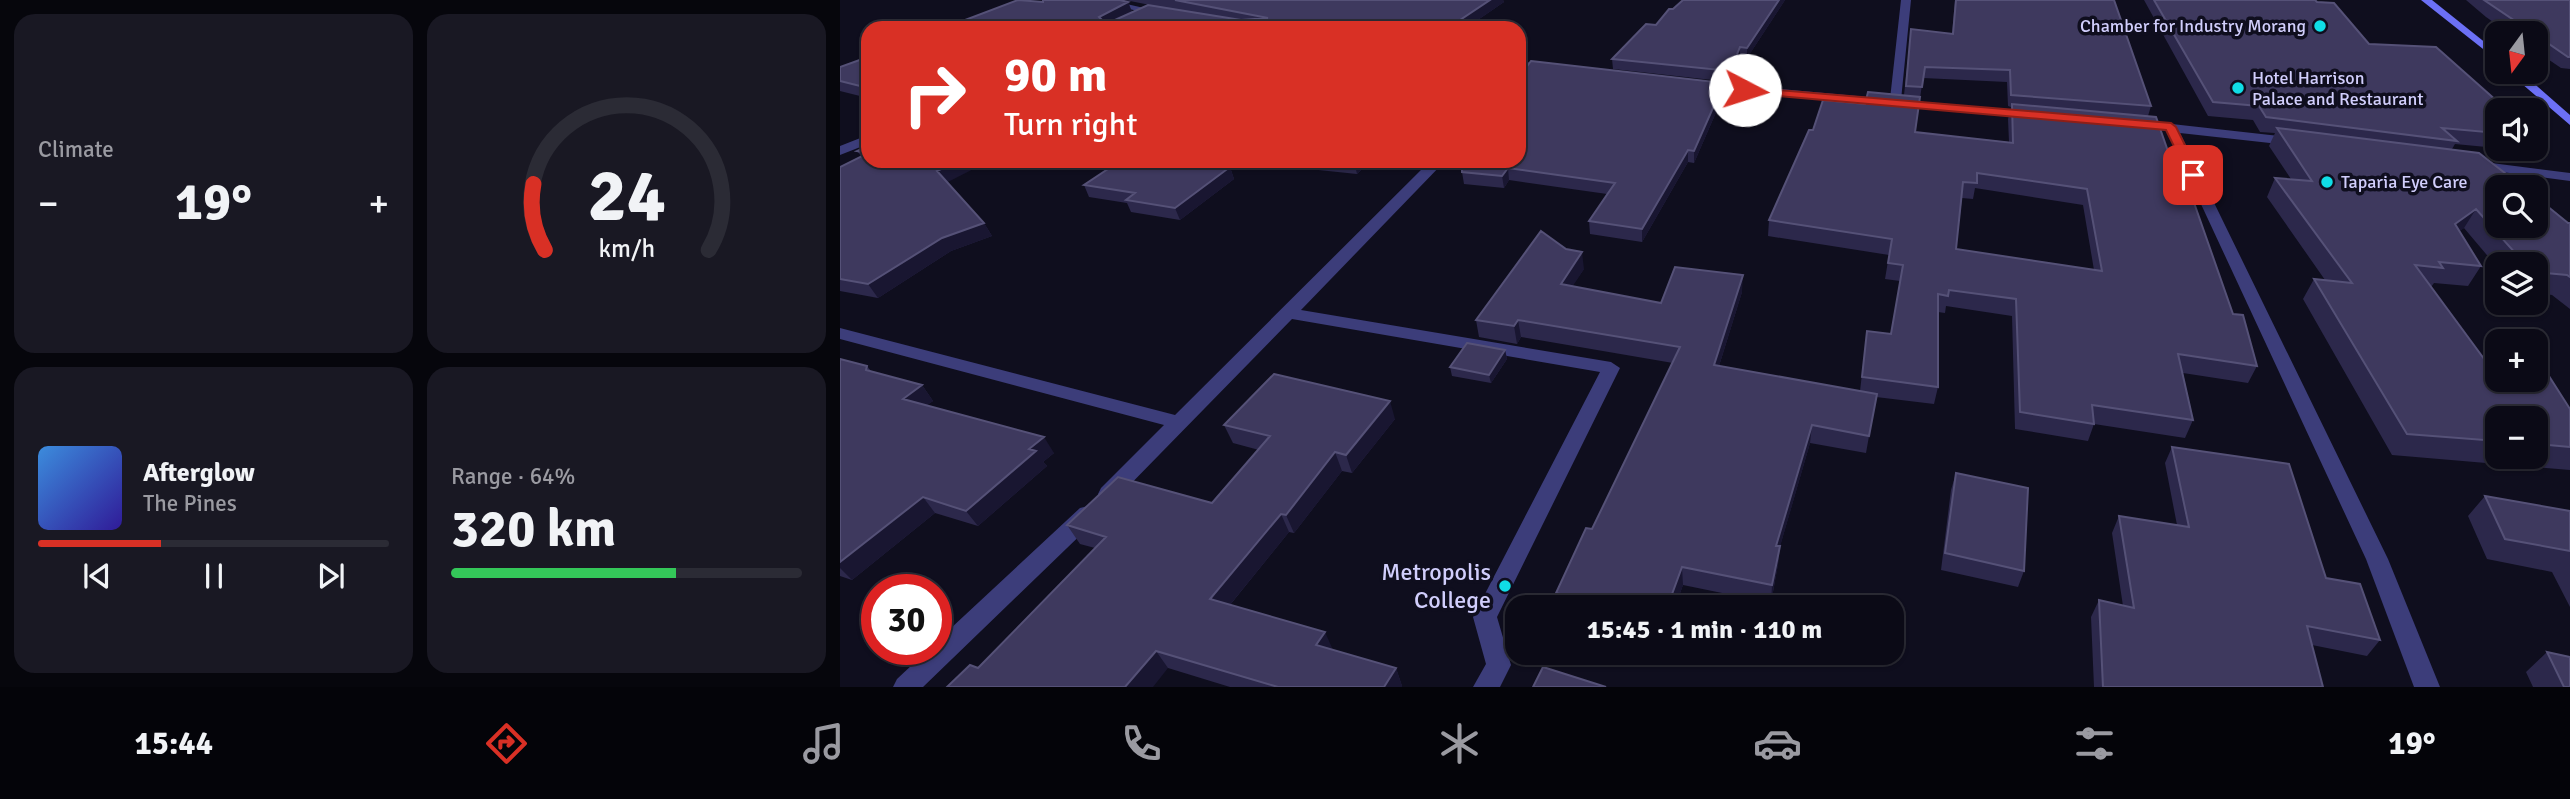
<!DOCTYPE html>
<html lang="en">
<head>
<meta charset="utf-8">
<style>
  body { margin:0; font-family:Signika,sans-serif; background:#191823; color:#f1f3f6; height:100vh; display:flex; flex-direction:column; font-size:26px; white-space:nowrap }
  * { box-sizing:border-box; margin:0 }
  p { font-size:23px; color:#9a9aa1 }
  .icon { flex:none; width:38px; height:38px; fill:none; stroke:currentColor; stroke-width:2; stroke-linecap:round; stroke-linejoin:round }
  .map { position:relative; flex:1; overflow:hidden }
  .side { display:flex; flex-direction:column; gap:14px; padding:14px; background:#06060c; width:840px }
  .side>* { flex:none }
  .guide { position:absolute; left:21px; top:21px; width:665px; height:147px; border-radius:21px; box-shadow:0 2px 5px #0004,0 0 0 2px #2b2b35; background:#d93025; color:#fff; overflow:hidden }
  .needle { width:46px; rotate:195deg }
  .fabs { position:absolute; left:1645px; top:21px; display:grid; gap:14px }
  .fabs a { display:grid; place-items:center; width:63px; height:63px; border-radius:14px; background:#0b0a16; box-shadow:0 2px 5px #0004,0 0 0 2px #2b2b35; font-size:35px }
  .speed { position:absolute; left:21px; top:574px; display:flex; gap:14px; font-size:35px; font-weight:700; text-align:center }
  .speed>* { display:grid; place-content:center; width:91px; height:91px; border-radius:50%; background:#0b0a16; box-shadow:0 2px 5px #0004,0 0 0 2px #2b2b35; line-height:1 }
  .speed .limit { border:10px solid #d22; background:#fff; color:#111 }
  .pin { position:absolute; display:grid; place-items:center; width:60px; height:60px; color:#fff; margin:-30px; border-radius:14px; box-shadow:0 4px 10px #0006 }
  .me { position:absolute; width:77px; margin:-38px; rotate:95deg; stroke-linejoin:round; filter:drop-shadow(0 0 5px #0008) }
  .turn { display:flex; align-items:center; gap:24px; height:147px; padding:0 28px; font-size:32px }
  .turn .icon { width:91px; height:91px; stroke-width:2.5 }
  .turn b { display:block; font-size:49px; line-height:60px }
  .big { font-size:52px; font-weight:700; line-height:1.1 }
  .side .tile { flex:1; display:flex; flex-direction:column; justify-content:center; gap:10px; min-width:0; padding:0 24px; border-radius:21px; background:#191823 }
  .side .dial { align-items:center; gap:0 }
  .dial svg { height:182px; overflow:visible; fill:none; stroke:#2b2b35; stroke-width:7; stroke-linecap:round; text-anchor:middle }
  .dial text { fill:#f1f3f6; stroke:none }
  .song { display:flex; align-items:center; gap:21px }
  .cover { width:84px; height:84px; border-radius:10px; background:linear-gradient(135deg,hsl(210 70% 55%),hsl(250 70% 35%)) }
  .played { height:7px; border-radius:4px; background:linear-gradient(90deg,#d93025 35%,#2b2b35 35%) }
  .keys { display:flex; justify-content:space-around; direction:ltr }
  .heat { display:flex; justify-content:space-between; align-items:center; font-size:38px; direction:ltr }
  .charge { height:10px; border-radius:5px; background:linear-gradient(90deg,#34c759 64%,#2b2b35 0) }
  .side .tiles { flex:1; display:grid; gap:14px; grid-template-columns:repeat(2,1fr) }
  .trip { position:absolute; left:665px; top:595px; width:399px; height:70px; border-radius:21px; background:#0b0a16; box-shadow:0 2px 5px #0004,0 0 0 2px #2b2b35; font-weight:700; line-height:70px; text-align:center }
  .dock { display:flex; height:112px; justify-content:space-around; align-items:center; background:#040409; color:#9a9aa1 }
  .dock .icon { width:49px; height:49px }
  .dock .active { color:#d93025 }
  .dock b { font-size:32px; color:#f1f3f6 }
  main { display:flex; flex:1; min-height:0 }
  .map>svg:first-child { display:block }
</style>
</head>
<body>
<main>
<section class="side">
<div class="tiles">
<div class="tile"><p>Climate</p>
<div class="heat"><a>−</a><b class="big">19°</b><a>+</a></div>
</div>
<div class="tile dial"><svg viewBox="0 0 100 80">
<path d="M14 69A42 42 0 1 1 86 69"/>
<path d="M14 69A42 42 0 0 1 9 40" stroke="#d93025"/>
<text x="50" y="56" font-size="32" font-weight="700">24</text>
<text x="50" y="72" font-size="11">km/h</text>
</svg></div>
<div class="tile">
<div class="song"><i class="cover"></i><div><b>Afterglow</b><p>The Pines</p></div></div>
<div class="played"></div>
<div class="keys"><svg class="icon" aria-label="previous" viewBox="0 0 24 24"><path d="M18 5L8 12l10 7zM5 5v14"/></svg><svg class="icon" aria-label="pause" viewBox="0 0 24 24"><path d="M8 5v14M16 5v14"/></svg><svg class="icon" aria-label="next" viewBox="0 0 24 24"><path d="M6 5l10 7-10 7zM19 5v14"/></svg></div>
</div>
<div class="tile"><p>Range · 64%</p><b class="big">320 km</b><div class="charge"></div></div>
</div>
</section>
<div class="map">
<svg width="1730" height="687" viewBox="0 0 1730 687">
  <rect width="100%" height="100%" fill="#0f0e1e"/>
  <g fill="none" stroke-linecap="round" stroke-linejoin="round">
    <path fill="#3c3d7a" fill-rule="evenodd" d="M248,0H269L326,13L321,16Z
      M1061,0H1071L1061,100L1191,111L1195,112V118L863,90L857,86L863,82L1050,99Z
      M679,61L710,65L716,68L710,71L679,67Z
      M1296,120L1456,138L1463,142L1456,146L1340,133L1548,559L1600,687H1574L1526,559L1327,131L1292,127L1290,124Z
      M28,135V144L0,155V146Z
      M590,161H605L461,310L771,362L780,368L657,617L671,665L660,687H633L646,664L633,617L760,372L452,319L275,500L268,502L261,500L258,494L261,488L324,425L0,339V328L335,415Z
      M1636,161L1730,173V181L1631,168L1629,165Z
      M248,506L256,508L259,514L256,520L83,687H53L57,679L89,649H96V642L240,508Z"/>
    <path fill="#6c70f5" fill-rule="evenodd" d="M1581,0H1592L1657,52V60Z
      M1668,72H1681L1730,115V125Z"/>
  </g>
  <path fill="#2c284b" fill-rule="evenodd" d="M285,0H663L664,2L626,28H104L203,2H288L292,12L330,9Z
    M945,0L907,58H900L890,82L773,69L772,59L816,25L833,9Z
    M1115,0H1274L1311,106L1308,116L1344,197L1393,314L1417,366L1408,383L1343,373L1353,420L1345,438L1254,424L1248,441L1175,429L1172,316L1106,306L1105,313L1098,312V387L1094,404L1036,397L1026,453L970,443L940,546L938,564L931,603L843,585L835,607H718L716,593L752,529L833,363L681,337L677,344L639,337L636,320L744,269L732,286L821,303L902,292L879,366L1020,391L1027,331L1051,334L1060,281L1045,279L1049,255L928,236L929,220L973,130L1025,104L1064,95L1070,40L1112,34ZM1083,78L1167,82L1168,106L1171,107L1168,119L1169,142L1075,132ZM1135,188L1243,205L1254,270L1116,249L1122,198L1133,199Z
    M1304,0H1475L1529,44L1657,110V148L1615,144L1612,149L1728,223H1730V309L1712,295L1696,293V264H1657V267L1624,228L1619,231L1641,266L1628,286L1594,283L1591,287L1653,371L1730,409V470L1552,455L1463,299L1474,279L1485,280L1427,197L1435,178L1451,179L1429,146L1435,133L1420,132L1413,120L1368,116ZM1657,418H1696V457H1657Z
    M1626,0H1730V69L1721,68L1696,51V33H1669L1646,17Z
    M28,57V98L0,91V67Z
    M884,83V94L854,163L848,162L802,242L750,234L749,221L767,194L669,180L664,188L624,184L622,172Z
    M28,146L107,183L144,223L152,236L111,251L38,298L0,291V167L21,156L17,151Z
    M414,161H531L517,174L419,164Z
    M390,167L394,179L340,220L291,212L287,203L249,197L244,185Z
    M665,350L667,359L651,383L612,376L610,367Z
    M0,359L27,366L31,371L82,385L93,401L87,405L214,453L203,462L207,466L138,526L95,513L12,580L0,576Z
    M555,419L512,473L502,471L454,533L449,532L390,605L493,650L556,668L562,686V687H390L328,668H138L255,548L240,544L227,525L372,503L419,450L393,443L384,425Z
    M1332,447L1486,578L1540,640L1527,656L1472,645L1483,687H1254L1251,617L1259,600L1283,606L1272,533L1279,516L1337,525L1325,463Z
    M1116,473L1184,571L1178,587L1101,570L1111,490Z
    M1645,496L1730,511V607L1712,572L1647,559L1628,516Z
    M1707,652L1730,687H1693L1686,672Z"/>
  <path fill="#191631" d="M650,0H663L664,2L626,28H608Z
    M939,0H945L907,58V48Z
    M288,2L292,12L263,27L259,17Z
    M900,47V58L890,82V71Z
    M884,83V94L854,163V151Z
    M848,150V162L802,242V229Z
    M117,161H149L104,184L97,171Z
    M514,161H531L517,174Z
    M390,167L394,179L340,220L335,208Z
    M668,168L669,180L664,188L662,176Z
    M1636,209L1624,228L1603,243L1615,224Z
    M144,223L152,236L111,251L38,298L28,284L102,238Z
    M742,252L744,269L723,301L721,284Z
    M903,275L902,292L874,382V365Z
    M678,320L681,337L677,344L674,326Z
    M665,350L667,359L651,383L649,375Z
    M82,385L93,401L75,414L63,399Z
    M550,401L555,419L512,473L506,455Z
    M972,425L970,443L935,564L936,546Z
    M204,437L214,453L203,462L207,466L138,526L126,511L189,449Z
    M495,452L502,471L454,533L446,515Z
    M83,497L95,513L12,580L0,568V562Z
    M441,514L449,532L380,617L370,599Z
    M940,546L938,564L931,603L932,585Z
    M842,567L843,585L835,607H828V605Z
    M799,597L800,607H795Z
    M485,632L493,650L476,645Z
    M316,651L328,668L313,687H285Z
    M556,668L562,686V687H544Z"/>
  <path fill="#3e395e" stroke="#555177" stroke-width="2" fill-rule="evenodd" d="M178,0L203,2V0H280L288,2L259,17L262,20H275L308,5L401,20L428,18L335,0H650L608,28H104Z
    M843,0H939L907,48L900,47L890,71L772,59L806,24L816,25L829,9H833Z
    M1116,0H1274L1311,106L1171,95L1170,70L1085,67L1082,87L1066,86L1071,29L1113,34Z
    M1314,0H1475L1477,2L1494,3L1529,44L1596,47L1667,110H1657V112H1655L1657,114V133L1602,128L1617,141L1426,117L1419,106L1373,102Z
    M1644,0H1730V57H1728L1696,35V33H1693Z
    M28,57V88L0,81V67Z
    M691,61L884,83L854,151L848,150L802,229L749,221L775,183L668,168L662,176L622,172V161H679V77Z
    M1028,92L1080,97L1075,132L1173,143L1172,104L1316,117L1344,197H1352L1393,314L1403,315L1417,366L1338,354L1353,420L1252,405L1254,424L1180,412L1176,299L1109,290L1108,296L1098,294V387L1022,377L1027,331L1051,334L1063,265L1048,263L1052,239L929,220L969,130H973L983,100L1025,104ZM1137,173L1247,189L1262,271L1116,249L1123,182L1137,183Z
    M1437,128L1639,153L1683,187H1657V226H1696V197L1728,223H1730V277L1727,275L1696,272V264H1685L1636,209L1615,224L1641,266L1599,262L1603,268L1575,265L1653,371H1657V380H1696V372L1707,373L1730,409V447L1696,444V418H1657V441L1567,434L1474,279L1512,283L1435,178L1472,181Z
    M28,146V153L17,151Z
    M28,153V161H117L97,171L144,223L102,238L28,284L0,279V167Z
    M280,161H347L390,167L335,208L286,200L295,193L244,185Z
    M701,231L726,249L742,252L721,284L821,303L835,267L903,275L874,365L1037,394L1029,436L972,425L936,546H940L932,585L842,567L828,605L799,597L795,607H772L716,593L746,528L752,529L840,347L678,320L674,326L636,320Z
    M627,343L665,350L649,375L610,367Z
    M0,359L27,366L26,370L82,385L63,399L204,437L189,449L196,451L126,511L83,497L0,562Z
    M434,374L550,401L506,455L495,452L446,515L441,514L370,599L485,632L476,645L556,668L544,687H438L316,651L285,687H107L130,665L138,668L266,537L227,525L278,477L372,503L430,436L384,425Z
    M1332,447L1449,464L1486,578L1520,584L1540,640L1467,626L1483,687H1263L1259,600L1294,608L1279,516L1349,527Z
    M1116,473L1188,488L1184,571L1105,553Z
    M1645,496L1730,511V551L1665,539Z
    M1707,652L1730,657V687H1724Z
    M703,667L766,687H693Z"/>
  <path fill="#d93025" stroke="#8d1f18" stroke-width="2" d="M901,87L1331,123L1336,127L1360,175L1349,177L1326,130L905,93L901,92Z"/>
  <g fill="#10dde6" stroke="#0f0e1e" stroke-width="2.5">
    <circle cx="1480" cy="26" r="7"/>
    <circle cx="1398" cy="88" r="7"/>
    <circle cx="1487" cy="182" r="7"/>
    <circle cx="665" cy="586" r="7"/>
  </g>
  <g text-anchor="middle" dominant-baseline="central" stroke-width="7" stroke-linejoin="round" paint-order="stroke">
    <g font-size="18" fill="#d1cefc" stroke="#0f0e1e" text-anchor="start">
      <text x="1466" y="26" text-anchor="end">Chamber for Industry Morang</text>
      <text x="1412" y="78">Hotel Harrison<tspan x="1412" dy="21">Palace and Restaurant</tspan></text>
      <text x="1501" y="182">Taparia Eye Care</text>
    </g>
    <g font-size="24" fill="#d1cefc" stroke="#0f0e1e" text-anchor="end">
      <text x="651" y="572">Metropolis<tspan x="651" dy="28">College</tspan></text>
    </g>
  </g>
</svg>
<div class="fabs">
<a><svg class="needle" viewBox="-14 -14 28 28"><path d="M0-13l5 13h-10z" fill="#e53935"/><path d="M0 13l5-13h-10z" fill="#9a9aa1"/></svg></a>
<a><svg class="icon" aria-label="sound" viewBox="0 0 24 24"><path d="M4 9h4l5-4v14l-5-4H4zM17 9q2 3 0 6"/></svg></a>
<a><svg class="icon" aria-label="search" viewBox="0 0 24 24"><circle cx="10" cy="10" r="6"/><path d="M15 15l6 6"/></svg></a>
<a><svg class="icon" aria-label="layers" viewBox="0 0 24 24"><path d="M12 4l9 5-9 5-9-5zM3 14l9 5 9-5"/></svg></a>
<a>+</a>
<a>−</a>
</div>
<div class="speed"><div class="limit">30</div></div>
<div class="pin" style="left:1353px;top:175px;background:#d93025"><svg class="icon" aria-label="arrive" viewBox="0 0 24 24"><path d="M6 21V4h12l-3 4 3 4H6"/></svg></div>
<svg class="me" style="left:905px;top:90px" viewBox="-20 -20 40 40"><circle r="19" fill="#fff"/><path d="M0-13L10 11 0 6-10 11z" fill="#d93025"/></svg>
<div class="trip">15:45 · 1 min · 110 m</div>
<div class="guide">
<div class="turn"><svg class="icon" aria-label="right" viewBox="0 0 24 24"><path d="M7 20v-9h11M14 6l5 5-5 5"/></svg><div><b>90 m</b>Turn right</div></div>
</div>
</div>
</main>
<nav class="dock">
<b>15:44</b>
<svg class="icon active" aria-label="directions" viewBox="0 0 24 24"><path d="M12 3l9 9-9 9-9-9zM9 14v-3h6M13 9l2 2-2 2"/></svg>
<svg class="icon" aria-label="music" viewBox="0 0 24 24"><path d="M9 18V5l10-2v13"/><circle cx="6" cy="18" r="3"/><circle cx="16" cy="16" r="3"/></svg>
<svg class="icon" aria-label="phone" viewBox="0 0 24 24"><path d="M5 4h4l2 5-3 2q2 4 5 5l2-3 5 2v4C11 20 4 13 5 4z"/></svg>
<svg class="icon" aria-label="climate" viewBox="0 0 24 24"><path d="M12 3v18M4 7l16 10M4 17L20 7"/></svg>
<svg class="icon" aria-label="car" viewBox="0 0 24 24"><path d="M5 17H2v-5l4-1 3-4h7l3 4 3 1v5h-3M9 17h6M6 11h13"/><circle cx="7" cy="17" r="2"/><circle cx="17" cy="17" r="2"/></svg>
<svg class="icon" aria-label="filters" viewBox="0 0 24 24"><path d="M4 7h16M4 17h16"/><circle cx="9" cy="7" r="2"/><circle cx="15" cy="17" r="2"/></svg>
<b>19°</b>
</nav>
</body>
</html>
